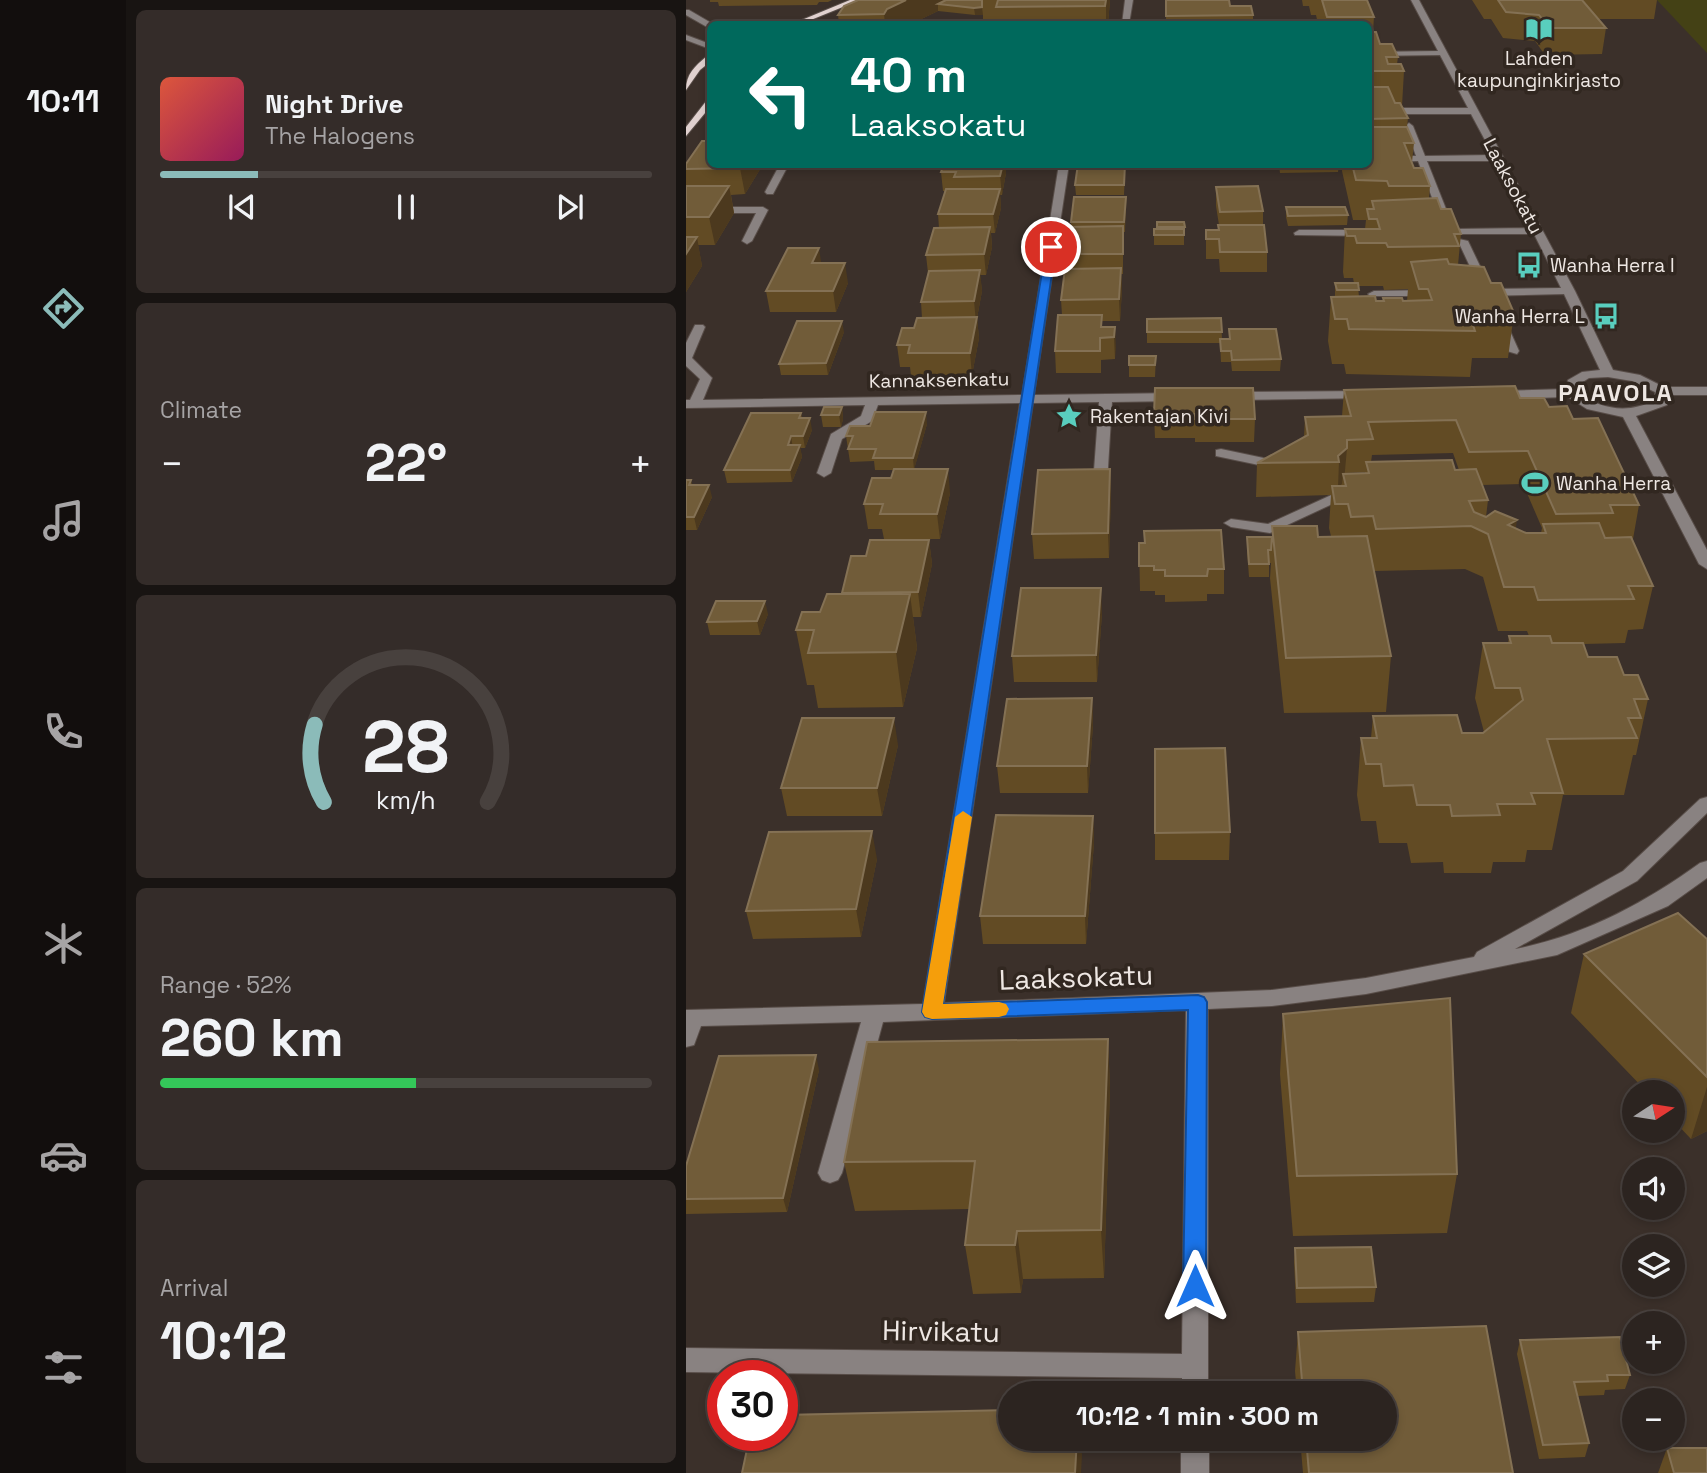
<!DOCTYPE html>
<html lang="en">
<head>
<meta charset="utf-8">
<style>
  body { margin:0; font-family:"Space Grotesk",sans-serif; background:#342c29; color:#f1f3f6; height:100vh; display:flex; flex-direction:column; font-size:26px; white-space:nowrap }
  * { box-sizing:border-box; margin:0 }
  p { font-size:23px; color:#a6a4a5 }
  .icon { flex:none; width:38px; height:38px; fill:none; stroke:currentColor; stroke-width:2; stroke-linecap:round; stroke-linejoin:round }
  .map { position:relative; flex:1; overflow:hidden }
  .panel { display:flex; flex-direction:column; gap:10px; padding:10px; background:#181412; width:560px }
  .panel>* { flex:none }
  .top-card { position:absolute; left:21px; top:21px; width:665px; height:147px; border-radius:10px; box-shadow:0 4px 10px #0003,0 0 0 2px #48413e; background:#00695c; color:#fff; overflow:hidden }
  .needle { width:46px; rotate:78deg }
  .buttons { position:absolute; left:936px; top:1080px; display:grid; gap:14px }
  .buttons a { display:grid; place-items:center; width:63px; height:63px; border-radius:50%; background:#2c2420; box-shadow:0 4px 10px #0003,0 0 0 2px #48413e; font-size:35px }
  .speed { position:absolute; left:21px; top:1360px; display:flex; gap:14px; font-size:35px; font-weight:700; text-align:center }
  .speed>* { display:grid; place-content:center; width:91px; height:91px; border-radius:50%; background:#2c2420; box-shadow:0 4px 10px #0003,0 0 0 2px #48413e; line-height:1 }
  .speed .limit { border:10px solid #d22; background:#fff; color:#111 }
  .pin { position:absolute; display:grid; place-items:center; width:60px; height:60px; color:#fff; margin:-30px; border:4px solid #fff; border-radius:50%; box-shadow:0 2px 7px #0007 }
  .me { position:absolute; width:77px; margin:-38px; rotate:0deg; stroke-linejoin:round; filter:drop-shadow(0 0 5px #0008) }
  .turn { display:flex; align-items:center; gap:24px; height:147px; padding:0 28px; font-size:32px }
  .turn .icon { width:91px; height:91px; stroke-width:2.5 }
  .turn b { display:block; font-size:49px; line-height:60px }
  .big { font-size:52px; font-weight:700; line-height:1.1 }
  .panel .card { flex:1; display:flex; flex-direction:column; justify-content:center; gap:10px; min-width:0; padding:0 24px; border-radius:10px; background:#342c29 }
  .panel .dial { align-items:center; gap:0 }
  .dial svg { height:182px; overflow:visible; fill:none; stroke:#48413e; stroke-width:7; stroke-linecap:round; text-anchor:middle }
  .dial text { fill:#f1f3f6; stroke:none }
  .song { display:flex; align-items:center; gap:21px }
  .cover { width:84px; height:84px; border-radius:10px; background:linear-gradient(135deg,hsl(10 70% 55%),hsl(330 70% 35%)) }
  .played { height:7px; border-radius:4px; background:linear-gradient(90deg,#8bbbb9 20%,#48413e 20%) }
  .keys { display:flex; justify-content:space-around; direction:ltr }
  .heat { display:flex; justify-content:space-between; align-items:center; font-size:38px; direction:ltr }
  .charge { height:10px; border-radius:5px; background:linear-gradient(90deg,#34c759 52%,#48413e 0) }
  .trip { position:absolute; left:312px; top:1381px; width:399px; height:70px; border-radius:35px; background:#2c2420; box-shadow:0 4px 10px #0003,0 0 0 2px #48413e; font-weight:700; line-height:70px; text-align:center }
  main { display:flex; flex:1; min-height:0 }
  .tab-bar { display:flex; flex-direction:column; width:126px; justify-content:space-around; align-items:center; background:#120e0d; color:#a6a4a5 }
  .tab-bar .icon { width:49px; height:49px }
  .tab-bar .selected { color:#8bbbb9 }
  .tab-bar b { font-size:32px; color:#f1f3f6 }
  .map>svg:first-child { display:block }
</style>
</head>
<body>
<main>
<nav class="tab-bar">
<b>10:11</b>
<svg class="icon selected" aria-label="directions" viewBox="0 0 24 24"><path d="M12 3l9 9-9 9-9-9zM9 14v-3h6M13 9l2 2-2 2"/></svg>
<svg class="icon" aria-label="music" viewBox="0 0 24 24"><path d="M9 18V5l10-2v13"/><circle cx="6" cy="18" r="3"/><circle cx="16" cy="16" r="3"/></svg>
<svg class="icon" aria-label="phone" viewBox="0 0 24 24"><path d="M5 4h4l2 5-3 2q2 4 5 5l2-3 5 2v4C11 20 4 13 5 4z"/></svg>
<svg class="icon" aria-label="climate" viewBox="0 0 24 24"><path d="M12 3v18M4 7l16 10M4 17L20 7"/></svg>
<svg class="icon" aria-label="car" viewBox="0 0 24 24"><path d="M5 17H2v-5l4-1 3-4h7l3 4 3 1v5h-3M9 17h6M6 11h13"/><circle cx="7" cy="17" r="2"/><circle cx="17" cy="17" r="2"/></svg>
<svg class="icon" aria-label="filters" viewBox="0 0 24 24"><path d="M4 7h16M4 17h16"/><circle cx="9" cy="7" r="2"/><circle cx="15" cy="17" r="2"/></svg>
</nav>
<section class="panel">
<div class="card">
<div class="song"><i class="cover"></i><div><b>Night Drive</b><p>The Halogens</p></div></div>
<div class="played"></div>
<div class="keys"><svg class="icon" aria-label="previous" viewBox="0 0 24 24"><path d="M18 5L8 12l10 7zM5 5v14"/></svg><svg class="icon" aria-label="pause" viewBox="0 0 24 24"><path d="M8 5v14M16 5v14"/></svg><svg class="icon" aria-label="next" viewBox="0 0 24 24"><path d="M6 5l10 7-10 7zM19 5v14"/></svg></div>
</div>
<div class="card"><p>Climate</p>
<div class="heat"><a>−</a><b class="big">22°</b><a>+</a></div>
</div>
<div class="card dial"><svg viewBox="0 0 100 80">
<path d="M14 69A42 42 0 1 1 86 69"/>
<path d="M14 69A42 42 0 0 1 10 35" stroke="#8bbbb9"/>
<text x="50" y="56" font-size="32" font-weight="700">28</text>
<text x="50" y="72" font-size="11">km/h</text>
</svg></div>
<div class="card"><p>Range · 52%</p><b class="big">260 km</b><div class="charge"></div></div>
<div class="card"><p>Arrival</p><b class="big">10:12</b></div>
</section>
<div class="map">
<svg width="1021" height="1473" viewBox="0 0 1021 1473">
  <rect width="100%" height="100%" fill="#3b302a"/>
  <path fill="#444115" d="M971,0H1021V53Z"/>
  <g fill="none" stroke-linecap="round" stroke-linejoin="round">
    <g stroke="#584d48" stroke-width="2">
      <path id="minor" d="M439,0H447L443,24H436Z
        M725,0H733L889,291L927,370L954,375L978,387H1021V395H982L981,405L950,416L1021,550V569L1013,564L937,417L901,409L882,397L811,399L805,395L811,391L879,389L882,380L896,372L914,370L878,294L795,296L789,293L795,290L772,241L773,239L782,241L804,287L801,289L875,288L848,234H749V230L758,229L732,161L682,162V156H730L719,126L723,123L727,126L739,156L807,155L785,114H682V108H782L754,55L682,56V52L752,51ZM741,161H810L845,228L768,229ZM922,377L946,381L969,392V400C943,414 915,410 891,392L892,385L903,378Z
        M0,10H3L27,24L21,27L0,15Z
        M254,21L268,24H251Z
        M0,35L24,44V49L0,40Z
        M94,164H103L87,194H81L79,192Z
        M373,164H383L348,395L493,393L499,397L493,401L426,402L421,484L414,488L407,484L413,402L347,403L258,1003L586,990L680,978L788,957L791,952L937,871L1014,799L1021,797V813L951,881L829,949C897,936 959,903 1014,863L1021,861V878L982,906L871,955L680,994L586,1006L522,1009V1393H496V1378L0,1372V1348L496,1354L500,1010L197,1022L156,1173L152,1180L144,1183L136,1180L132,1173L175,1022L15,1026L8,1045L0,1047V1010L237,1004L334,403L192,405L186,421L156,439L145,473L138,477L131,473L145,434L175,416L179,405L0,408V400H4L14,379L0,366V343L9,325H17L19,327L6,358L26,378L17,400L336,395Z
        M0,207H77L82,210L66,241L61,244L56,241L70,213H0Z
        M613,230H683L688,233L683,236L609,235L608,233Z
        M688,291L746,290L752,293L746,296H684L682,294Z
        M810,320L820,322L833,351L831,354L821,351L808,322Z
        M682,391L688,395L686,398L545,400L539,396L545,392Z
        M535,449L592,461L594,464L587,468L530,456V450Z
        M665,486L670,487V493L584,533L545,527L538,523L545,519L582,524Z
        M495,1438H523V1473H495Z"/>
    </g>
    <g stroke="#584d48" stroke-width="2">
      <path id="major" d="M164,0H174L115,24H106Z
        M200,0H210L155,24H146Z
        M21,56H24V62L14,70L0,90C0,74 9,66 21,56Z
        M21,100H24V107L0,136V127Z"/>
    </g>
    <use href="#minor" fill="#898281" fill-rule="evenodd"/>
    <use href="#major" fill="#e0d1cf" fill-rule="evenodd"/>
  </g>
  <path fill="#624b24" fill-rule="evenodd" d="M24,0H146L142,2H133L131,5L33,6L32,2H24Z
    M172,0H424L422,24H297V15H289L252,11L225,24H153L152,15Z
    M480,0L544,6L567,15V24H480Z
    M616,0H681L688,17L687,32L694,44L712,57L711,64L718,71L716,106L722,118L721,127L728,143L726,162L728,168L744,186L743,198L755,209L775,234L772,265L805,283L828,313L822,358H786L784,377L660,374L658,364H646L642,341L645,297H649V283H668L667,278H658L657,272L659,229H679L680,220H667L656,171L657,164H682V24H632L630,15H625L623,6H617ZM672,286H697L698,290L722,289L721,301L697,298V301H690L673,297Z
    M786,0H971L968,19H912L920,28L916,54L859,55L849,41L817,38L805,19H798Z
    M0,164H76V166L59,194L45,195L48,213L29,245H12L16,266L0,292Z
    M258,164H320V173L316,195H314L315,208L309,233H305L306,247L300,275H294L296,291L291,318L293,338L286,375L225,376L224,367H214L211,345L228,328L236,318L235,302L242,273L240,255L253,228L252,214L260,191H257L255,172Z
    M653,164L652,172L594,173L593,165Z
    M439,172L438,195H390L389,185Z
    M530,187L577,211V225L581,252V272H534L533,259H520V230H532L533,225L530,206Z
    M440,197L439,232H437V274H435L436,289L434,321H416V327H429V359L415,360V373H370L369,351L376,315L375,300L379,269L378,254L385,227V222Z
    M600,207L662,215L661,225L602,226L600,217Z
    M471,222H498V245H468V229H471Z
    M162,283L150,312H84L80,291Z
    M535,318L536,339H543V329L595,359L594,371H546L545,362H535L534,343H461V332Z
    M158,332L142,375H95L93,364Z
    M470,356L469,377H443V365Z
    M567,388L569,419L568,442H509V438H469L468,414Z
    M658,390L834,398L863,407L887,419L953,505L947,539H946L967,586L957,629L942,630L939,643L897,644L902,657L938,675L962,699L950,755H947L938,795H877L866,850H841L839,862H807L805,873H758L757,862L725,863L721,843H693L690,821H675L671,795L675,738H685L687,716L776,733L798,732L789,698L797,643H822L823,636H843L841,631H812L797,577L779,569L688,571L705,656L700,712L598,713L584,578L585,563H583V577H563L561,550V537H586V526L632,537L645,536L643,528L645,495L570,497L571,463L618,437L619,417L656,416ZM767,453L773,470L685,462L686,455ZM679,472V474H659V473ZM837,484L856,528L855,533H840L800,517L802,500L796,485Z
    M156,407L157,419L155,427H137L135,415Z
    M115,413L116,418L126,430L119,448H114L116,457L106,482L41,483L38,470Z
    M241,424L228,469L264,493L254,539H198L196,529H182L178,504L205,478L207,470H189L188,461L164,462L160,436Z
    M424,469L425,493L423,558L348,559L346,534Z
    M0,480H5L6,485L26,497L11,530H0Z
    M243,540L246,564L235,617H227L231,648L217,707L132,708L128,685H121L110,630L156,594V593L180,556Z
    M453,543L538,569V594H521V601L479,602V595H469V591H454Z
    M416,613L411,682H328L326,656Z
    M82,614L74,635H24L21,622Z
    M406,698L407,725L402,793H314L311,766Z
    M212,745L196,816H101L95,788Z
    M407,816L408,843L400,944H297L294,916Z
    M544,832L543,860H469V833Z
    M191,859L175,937L67,939L60,911Z
    M1021,939V1131L1005,1139L987,1120V1092H961L885,1013L898,954Z
    M597,1014L771,1174L761,1233L607,1236L594,1074Z
    M422,1039L424,1088L418,1278L337,1279L335,1293L287,1294L279,1245L283,1209L169,1211L158,1162Z
    M133,1070L101,1212L0,1214V1166Z
    M609,1248L690,1287L688,1302L610,1303L608,1262Z
    M612,1332L827,1473H617L614,1438H698V1393H611L609,1371Z
    M834,1340L944,1375L939,1389L919,1390L918,1395L891,1396L903,1443L899,1457L853,1459L831,1354Z
    M981,1448L1021,1473H972Z"/>
  <path fill="#4c391e" d="M220,0H277L252,4V11L225,24H199L198,14L201,9Z
    M420,0H424L422,24H420Z
    M296,7L297,15H289L288,8Z
    M57,164H76V166L59,194L54,168Z
    M317,164H320V173L316,195L314,176Z
    M43,186L48,213L29,245L23,217Z
    M314,189L315,208L309,233L307,214Z
    M304,227L306,247L300,275L298,254Z
    M11,237L16,266L0,292V254Z
    M133,248L136,268L126,263Z
    M159,263L162,283L150,312L147,291Z
    M435,268L436,289L434,321L433,299Z
    M294,270L296,291L291,318L293,338L286,375L284,353L290,322L288,301Z
    M156,321L158,332L142,375L140,363Z
    M429,327L430,348L429,359L428,337Z
    M156,407L157,419L155,427L153,415Z
    M240,412L241,424L228,470L227,458Z
    M124,418L126,430L119,448L117,436Z
    M105,436L107,449L102,445Z
    M114,445L116,457L106,482L104,470Z
    M661,448L658,482L657,474L656,484L652,487L653,462L652,456Z
    M262,469L264,493L254,539L251,514Z
    M424,469L425,493L423,558L422,533Z
    M23,485L26,497L11,530L8,517Z
    M831,520L825,562L822,525Z
    M243,540L246,564L235,617L232,592Z
    M415,588L416,613L411,682L410,655Z
    M224,594L231,648L217,707L210,652Z
    M79,601L82,614L74,635L71,621Z
    M406,698L407,725L402,793L401,766Z
    M208,718L212,745L196,816L191,788Z
    M407,816L408,843L400,944L399,916Z
    M186,831L191,859L175,937L170,909Z
    M422,1039L424,1088L418,1278L415,1230Z
    M130,1055L133,1070L101,1212L97,1198Z
    M1021,1087V1131L1005,1139Z
    M331,1231L337,1279L335,1293L329,1245Z
    M391,1438H394L396,1455L395,1473H389Z"/>
  <path fill="#715c39" stroke="#847154" stroke-width="2" d="M172,0H220L201,9L198,14L152,15L158,6Z
    M260,0H296V7L288,8L252,4Z
    M312,0H420L419,6L310,7Z
    M480,0H543L544,6H565L567,15L480,16Z
    M636,0H681L688,17H641Z
    M812,0H896L920,28H863L853,15L820,12Z
    M682,32H690L694,44H706L712,57H700L702,64H715L718,71H682Z
    M682,87H702L709,103H714L722,118L682,119Z
    M683,127H721L728,143H718L728,168H737L744,186H703L701,181L670,180L666,164H682V131L684,130Z
    M16,141H24V164H57L54,168L0,169V164Z
    M258,164H317L314,176L268,177L270,172H255Z
    M392,164H439L438,185H389Z
    M0,186H43L23,217H0Z
    M572,186L577,211L534,212L530,187Z
    M260,189H314L307,214H252Z
    M388,197H440L438,222H385Z
    M751,198L755,209H765L775,234H768L773,246L702,247L700,243H671L669,236H661L659,229H694L691,219H683L681,209H688L686,201Z
    M600,207H659L662,215L602,216Z
    M471,222H498L499,227H471Z
    M532,225H578L581,252H534L533,239H520V230H533Z
    M437,226V254H378L381,227Z
    M304,227L298,254L240,255L248,228Z
    M468,229H498V235H468Z
    M0,237H11L0,254Z
    M102,248H133L126,263H159L147,291H80Z
    M761,259L763,264L798,267L805,283H815L828,313H783L789,331L663,329L661,319H649L645,297L689,296L690,301H698L697,298H716L717,301L746,300L742,289H733L725,262Z
    M435,268L433,299L375,300L379,269Z
    M294,270L288,301L235,302L243,271Z
    M649,283H672L673,290H651Z
    M372,315H416L415,327H429L428,337L414,338V351H369Z
    M291,317L284,353H222L224,345H211L216,328H228L231,318Z
    M535,318L536,332H461V319Z
    M111,321H156L140,363L93,364Z
    M543,329H590L595,359L546,360L545,351H535L534,339H544Z
    M443,356H470L469,365H443Z
    M829,386L834,398H858L863,407L881,406L887,419L912,418L953,505H924L927,513L870,514L842,451L783,452L770,420L682,422L687,439L661,440V448L652,456L653,462L571,463L622,435L619,417L665,416L658,390Z
    M469,388H567L569,419H509V414H468Z
    M138,407H156L153,415H135Z
    M189,412H240L227,458H187L190,449H162L167,436H160L164,426H184Z
    M65,413H115L113,418H124L117,436H105L102,445H114L104,470H38Z
    M766,460L769,470L790,469L802,500L783,501L788,512L800,517L809,511L831,520L822,525L840,533H860L857,524L913,523L919,538L945,537L967,586H942L948,599L852,600L848,587H818L802,534L785,526L690,529L687,516L665,517L662,504H649L646,486H660L657,474L683,473L680,462Z
    M208,469H262L251,514H194L197,504H178L186,478H205Z
    M424,469L422,533L346,534L352,470Z
    M0,480H5L3,485H23L8,517H0Z
    M586,526H631L632,537L681,536L705,656L600,658Z
    M535,530L538,569H522L521,576H479V570H468V566H453V543H459L458,531Z
    M561,537H586L585,550H582L583,564H563Z
    M184,540H243L232,592L156,593L165,556H180Z
    M335,588H415L410,655L326,656Z
    M141,594H224L210,652L122,653L128,630H110L116,612H134Z
    M30,601H79L71,621L21,622Z
    M823,636H864L866,643H897L902,657H931L938,675H952L962,699H948L955,718H942L951,738L861,739L877,793H845L849,804H811L814,815L766,816L764,805H731L727,785L698,786L695,764H680L675,738H691L687,716L771,715L776,733H797L837,700L834,688H809L797,643H825Z
    M406,698L401,766H311L321,699Z
    M116,718H208L191,788H95Z
    M539,748L544,832L469,833V749Z
    M310,815L407,816L399,916H294Z
    M186,831L170,909L60,911L83,832Z
    M992,913L1021,939V1077L898,954Z
    M764,998L771,1174L611,1176L597,1014Z
    M422,1039L415,1230L331,1231L329,1245H279L289,1161L158,1162L181,1042Z
    M130,1055L97,1198L0,1199V1166L33,1056Z
    M685,1247L690,1287L611,1288L609,1248Z
    M800,1326L827,1473H623L620,1438H698V1393H617L612,1332Z
    M934,1337L944,1375H921L922,1381L888,1382L903,1443L857,1445L834,1340Z
    M324,1410V1438H391L389,1473H56L64,1435H96V1415Z
    M981,1448H1021V1473H988Z"/>
  <path fill="#1a73e8" stroke="#114b97" stroke-width="2" d="M365,244L370,247L257,1004L512,995L518,997L521,1002L520,1286L517,1294L509,1297L501,1294L497,1286L502,1010L246,1019L239,1017L236,1012L360,247Z"/>
  <path fill="#f59e0b" d="M277,811L286,817L257,1004L313,1002L320,1004L323,1009L320,1015L313,1017L246,1019L239,1017L236,1012L269,817Z"/>
  <defs>
    <g id="library-bare" transform="scale(2.1)"><path d="M-6-4Q-3-5.5-.7-3.5V5Q-3 3-6 4ZM6-4Q3-5.5 .7-3.5V5Q3 3 6 4Z" fill="#59cebe" stroke="#312720" stroke-width="2.5" paint-order="stroke"/></g>
    <g id="bus-bare" transform="scale(2.1)"><path d="M-5-6H5V4H4V6H2V4H-2V6H-4V4H-5ZM-3.5-4V0h7V-4ZM-3.5 1.2v1.5H-2V1.2ZM2 1.2v1.5H3.5V1.2Z" fill="#59cebe" stroke="#312720" stroke-width="2.5" paint-order="stroke"/></g>
    <g id="sight-bare" transform="scale(2.1)"><path d="M0-6L1.8-2.2L6-1.7L2.9 1.2L3.7 5.4L0 3.3L-3.7 5.4L-2.9 1.2L-6-1.7L-1.8-2.2Z" fill="#59cebe" stroke="#312720" stroke-width="2.5" paint-order="stroke"/></g>
    <g id="stadium-bare" transform="scale(2.1)"><path d="M0-5a6.5 5 0 1 0 0 10a6.5 5 0 1 0 0-10ZM-3.5-1.8h7v3.6h-7Z" fill="#59cebe" stroke="#312720" stroke-width="2.5" paint-order="stroke"/></g>
  </defs>
  <g fill-rule="evenodd">
    <use href="#library-bare" x="853" y="29"/>
    <use href="#bus-bare" x="843" y="265"/>
    <use href="#bus-bare" x="920" y="316"/>
    <use href="#sight-bare" x="383" y="416"/>
    <use href="#stadium-bare" x="849" y="483"/>
  </g>
  <g text-anchor="middle" dominant-baseline="central" stroke-width="7" stroke-linejoin="round" paint-order="stroke">
    <g font-size="19" fill="#eee7e3" stroke="#312720" text-anchor="start">
      <text x="853" y="58" text-anchor="middle">Lahden<tspan x="853" dy="22">kaupunginkirjasto</tspan></text>
      <text x="864" y="265">Wanha Herra I</text>
      <text x="899" y="316" text-anchor="end">Wanha Herra L</text>
      <text x="404" y="416">Rakentajan Kivi</text>
      <text x="870" y="483">Wanha Herra</text>
    </g>
    <g font-size="19" fill="#eee7e3" stroke="#312720">
      <text transform="translate(827 186) rotate(62)">Laaksokatu</text>
      <text transform="translate(253 380) rotate(-1)">Kannaksenkatu</text>
    </g>
    <g font-size="24" font-weight="bold" letter-spacing="2" fill="#eee7e3" stroke="#312720">
      <text x="930" y="392">PAAVOLA</text>
    </g>
    <g font-size="28" fill="#eee7e3" stroke="#312720">
      <text transform="translate(390 977) rotate(-2)">Laaksokatu</text>
      <text transform="translate(255 1331) rotate(1)">Hirvikatu</text>
    </g>
  </g>
</svg>
<div class="buttons">
<a><svg class="needle" viewBox="-14 -14 28 28"><path d="M0-13l5 13h-10z" fill="#e53935"/><path d="M0 13l5-13h-10z" fill="#a6a4a5"/></svg></a>
<a><svg class="icon" aria-label="sound" viewBox="0 0 24 24"><path d="M4 9h4l5-4v14l-5-4H4zM17 9q2 3 0 6"/></svg></a>
<a><svg class="icon" aria-label="layers" viewBox="0 0 24 24"><path d="M12 4l9 5-9 5-9-5zM3 14l9 5 9-5"/></svg></a>
<a>+</a>
<a>−</a>
</div>
<div class="speed"><div class="limit">30</div></div>
<div class="pin" style="left:365px;top:247px;background:#d93025"><svg class="icon" aria-label="arrive" viewBox="0 0 24 24"><path d="M6 21V4h12l-3 4 3 4H6"/></svg></div>
<svg class="me" style="left:509px;top:1286px" viewBox="-20 -20 40 40"><path d="M0-17L14 15 0 8-14 15z" fill="#1a73e8" stroke="#fff" stroke-width="4"/></svg>
<div class="trip">10:12 · 1 min · 300 m</div>
<div class="top-card">
<div class="turn"><svg class="icon" aria-label="left" viewBox="0 0 24 24"><path d="M17 20v-9H6M10 6l-5 5 5 5"/></svg><div><b>40 m</b>Laaksokatu</div></div>
</div>
</div>
</main>
</body>
</html>
